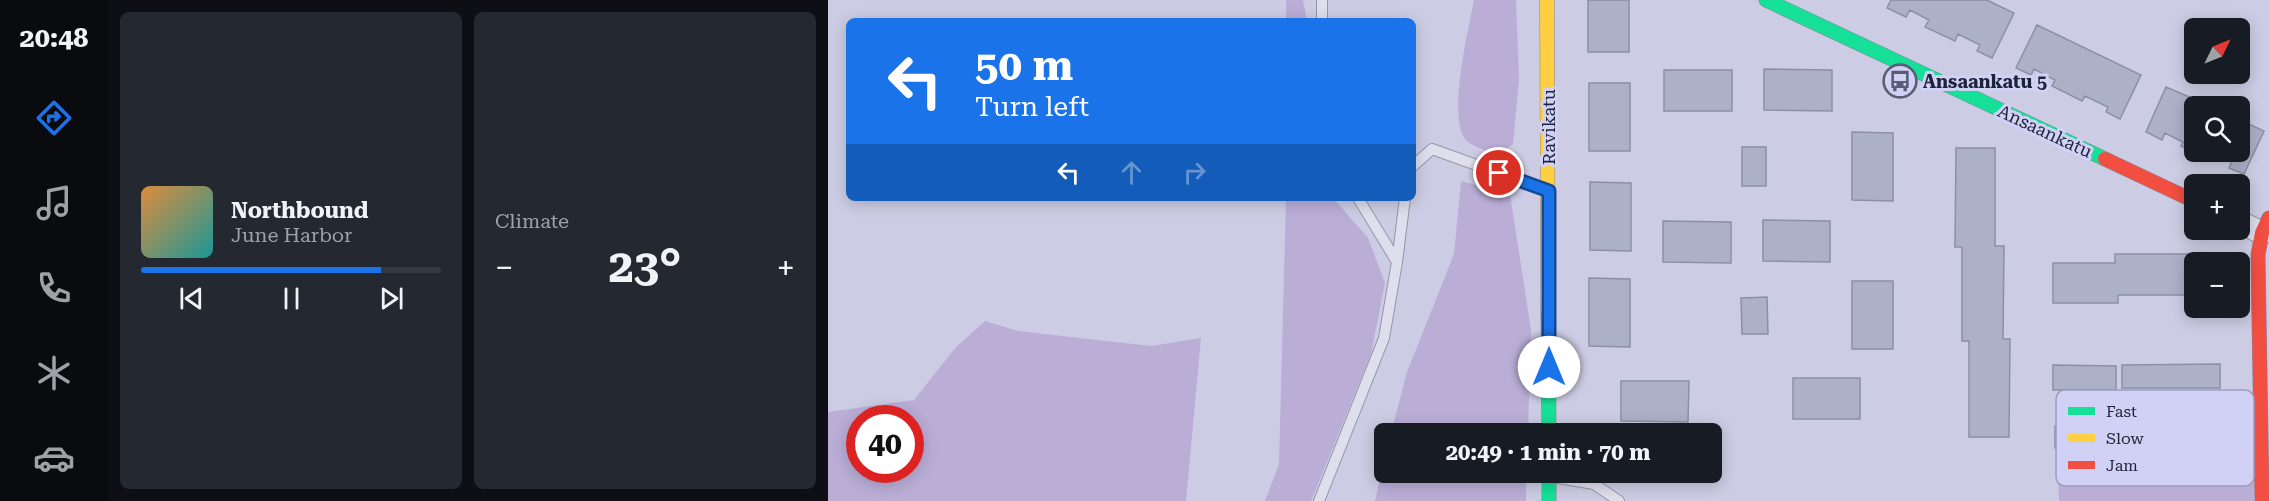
<!DOCTYPE html>
<html lang="en">
<head>
<meta charset="utf-8">
<style>
  body { margin:0; font-family:"Roboto Serif",serif; background:#242831; color:#f1f3f6; height:100vh; display:flex; flex-direction:column; font-size:22px; white-space:nowrap }
  * { box-sizing:border-box; margin:0 }
  p { font-size:20px; color:#9ea1a6 }
  .icon { flex:none; width:33px; height:33px; fill:none; stroke:currentColor; stroke-width:2; stroke-linecap:round; stroke-linejoin:round }
  .map { position:relative; flex:1; overflow:hidden }
  .details { display:flex; flex-direction:column; gap:12px; padding:12px; background:#0d0f14; width:720px }
  .details>* { flex:none }
  .hud { position:absolute; left:18px; top:18px; width:570px; height:183px; border-radius:9px; box-shadow:0 3px 15px #0003; background:#1a73e8; color:#fff; overflow:hidden }
  .needle { width:39px; rotate:47deg }
  .controls { position:absolute; left:1356px; top:18px; display:grid; gap:12px }
  .controls a { display:grid; place-items:center; width:66px; height:66px; border-radius:9px; background:#171b24; box-shadow:0 3px 15px #0003; font-size:30px }
  .speed { position:absolute; left:18px; top:405px; display:flex; gap:12px; font-size:30px; font-weight:700; text-align:center }
  .speed>* { display:grid; place-content:center; width:78px; height:78px; border-radius:50%; background:#171b24; box-shadow:0 3px 15px #0003; line-height:1 }
  .speed .limit { border:9px solid #d22; background:#fff; color:#111 }
  .pin { position:absolute; display:grid; place-items:center; width:51px; height:51px; color:#fff; margin:-26px; border:3px solid #fff; border-radius:50%; box-shadow:0 2px 6px #0007 }
  .me { position:absolute; width:66px; margin:-33px; rotate:0deg; stroke-linejoin:round; filter:drop-shadow(0 0 4px #0008) }
  .turn { display:flex; align-items:center; gap:21px; height:126px; padding:0 30px; font-size:27px }
  .turn .icon { width:78px; height:78px; stroke-width:2.5 }
  .turn b { display:block; font-size:42px; line-height:51px }
  .lanes { display:flex; align-items:center; height:57px; padding:0 30px; background:#0003; justify-content:center; gap:30px; direction:ltr }
  .lanes .off { opacity:.35 }
  .big { font-size:45px; font-weight:700; line-height:1.1 }
  .details .widget { flex:1; display:flex; flex-direction:column; justify-content:center; gap:9px; min-width:0; padding:0 21px; border-radius:9px; background:#242831 }
  .song { display:flex; align-items:center; gap:18px }
  .cover { width:72px; height:72px; border-radius:9px; background:linear-gradient(135deg,hsl(30 70% 55%),hsl(180 70% 35%)) }
  .played { height:6px; border-radius:3px; background:linear-gradient(90deg,#1a73e8 80%,#363941 80%) }
  .keys { display:flex; justify-content:space-around; direction:ltr }
  .heat { display:flex; justify-content:space-between; align-items:center; font-size:33px; direction:ltr }
  .details .tiles { flex:1; display:grid; gap:12px; grid-template-columns:repeat(2,1fr) }
  .trip { position:absolute; left:546px; top:423px; width:348px; height:60px; border-radius:9px; background:#171b24; box-shadow:0 3px 15px #0003; font-weight:700; line-height:60px; text-align:center }
  main { display:flex; flex:1; min-height:0 }
  .menu { display:flex; flex-direction:column; width:108px; justify-content:space-around; align-items:center; background:#090b0e; color:#9ea1a6 }
  .menu .icon { width:42px; height:42px }
  .menu .current { color:#1a73e8 }
  .menu b { font-size:27px; color:#f1f3f6 }
  .map>svg:first-child { display:block }
</style>
</head>
<body>
<main>
<nav class="menu">
<b>20:48</b>
<svg class="icon current" aria-label="directions" viewBox="0 0 24 24"><path d="M12 3l9 9-9 9-9-9zM9 14v-3h6M13 9l2 2-2 2"/></svg>
<svg class="icon" aria-label="music" viewBox="0 0 24 24"><path d="M9 18V5l10-2v13"/><circle cx="6" cy="18" r="3"/><circle cx="16" cy="16" r="3"/></svg>
<svg class="icon" aria-label="phone" viewBox="0 0 24 24"><path d="M5 4h4l2 5-3 2q2 4 5 5l2-3 5 2v4C11 20 4 13 5 4z"/></svg>
<svg class="icon" aria-label="climate" viewBox="0 0 24 24"><path d="M12 3v18M4 7l16 10M4 17L20 7"/></svg>
<svg class="icon" aria-label="car" viewBox="0 0 24 24"><path d="M5 17H2v-5l4-1 3-4h7l3 4 3 1v5h-3M9 17h6M6 11h13"/><circle cx="7" cy="17" r="2"/><circle cx="17" cy="17" r="2"/></svg>
</nav>
<section class="details">
<div class="tiles">
<div class="widget">
<div class="song"><i class="cover"></i><div><b>Northbound</b><p>June Harbor</p></div></div>
<div class="played"></div>
<div class="keys"><svg class="icon" aria-label="previous" viewBox="0 0 24 24"><path d="M18 5L8 12l10 7zM5 5v14"/></svg><svg class="icon" aria-label="pause" viewBox="0 0 24 24"><path d="M8 5v14M16 5v14"/></svg><svg class="icon" aria-label="next" viewBox="0 0 24 24"><path d="M6 5l10 7-10 7zM19 5v14"/></svg></div>
</div>
<div class="widget"><p>Climate</p>
<div class="heat"><a>−</a><b class="big">23°</b><a>+</a></div>
</div>
</div>
</section>
<div class="map">
<svg width="1441" height="501" viewBox="0 0 1441 501">
  <rect width="100%" height="100%" fill="#cccce4"/>
  <path fill="#baaed7" fill-rule="evenodd" d="M458,0H475L479,21H458Z
    M646,0H688L691,80L685,144L670,154C661,151 648,148 640,142C617,125 641,27 646,0Z
    M633,181L682,194L703,330L700,433H563L579,372L626,254Z
    M458,198H505L540,238L557,283L543,354L483,501H437L451,464Z
    M157,321L190,331L323,346L373,338L358,501H0V412L86,400L128,347ZM82,418V470H32V418Z
    M556,461V472L698,473V501H547Z
    M1230,476L1426,477V501H1231Z"/>
  <path fill="#adb1c8" stroke="#8b90a4" stroke-width="1.5" d="M760,0H801V52H760Z
    M1063,0H1159L1186,13L1164,58L1149,51L1152,45L1130,34L1127,41L1097,27L1101,20L1082,10L1078,17L1059,8Z
    M1209,25L1313,75L1292,119L1278,112L1280,107L1257,96L1254,101L1224,86L1227,80L1206,69L1203,75L1188,68Z
    M936,69L1004,70V111L936,110Z
    M836,70H904V111H836Z
    M761,83H802V151H761Z
    M1338,87L1382,106H1366V152H1381L1378,158L1353,146L1355,142L1337,133L1334,140L1318,132Z
    M1412,120L1436,131L1416,174L1401,168L1404,161L1382,152H1412Z
    M1024,132L1065,133V201L1024,200Z
    M914,147H938V186H914Z
    M1128,148H1167V246H1176L1175,339H1182L1181,437H1141V341H1134V247H1127Z
    M762,182L803,183V251L762,250Z
    M935,220L1002,221V262L935,261Z
    M835,221L903,222V263L835,262Z
    M1287,254H1385V262H1366V295H1290V303H1225V263H1287Z
    M761,278L802,279V347L761,346Z
    M1024,281H1065V349H1024Z
    M939,297L940,334H914L913,298Z
    M1392,364V388H1294V365Z
    M1225,365L1288,366V390H1225Z
    M965,378H1032V419H965Z
    M793,381H861L860,422L793,421Z
    M1227,426H1345V448H1227Z"/>
  <g fill="none" stroke-linecap="round" stroke-linejoin="round">
    <g stroke="#9597a9" stroke-width="12">
      <path id="lane" d="M494,21V0
        M585,166L604,149L715,189
        M569,262L577,198
        M725,477L766,484L791,501
        M491,501L556,338L569,262L530,198"/>
    </g>
    <g stroke="#9597a9" stroke-width="24">
      <path id="street" d="M1412,222L1434,233"/>
    </g>
    <g stroke="#858799" stroke-width="15">
      <path id="fast" d="M938,0L1277,159
        M720,309L721,434
        M721,472V501"/>
    </g>
    <g stroke="#858799" stroke-width="15">
      <path id="slow" d="M719,0L720,309"/>
    </g>
    <g stroke="#858799" stroke-width="15">
      <path id="jam" d="M1277,159L1366,201
        M1434,501L1430,255L1434,233L1441,218"/>
    </g>
    <use href="#lane" stroke="#dedeec" stroke-width="10"/>
    <use href="#street" stroke="#dedeec" stroke-width="22"/>
    <use href="#fast" stroke="#16e098" stroke-width="14"/>
    <use href="#slow" stroke="#ffcf43" stroke-width="14"/>
    <use href="#jam" stroke="#f24e42" stroke-width="14"/>
  </g>
  <g fill="none" stroke-linecap="round" stroke-linejoin="round">
    <g stroke="#114b97" stroke-width="15">
      <path id="route" d="M671,173L721,191V367"/>
    </g>
    <use href="#route" stroke="#1a73e8" stroke-width="10"/>
  </g>
  <defs>
    <g id="bus-ring" transform="scale(1.725)"><circle r="9.5" fill="#d1d1f6" stroke="#5a5e74" stroke-width="1.5"/><path d="M-5-6H5V4H4V6H2V4H-2V6H-4V4H-5ZM-3.5-4V0h7V-4ZM-3.5 1.2v1.5H-2V1.2ZM2 1.2v1.5H3.5V1.2Z" fill="#5a5e74"/></g>
  </defs>
  <g fill-rule="evenodd">
    <use href="#bus-ring" x="1072" y="81"/>
  </g>
  <g text-anchor="middle" dominant-baseline="central" stroke-width="6" stroke-linejoin="round" paint-order="stroke">
    <g font-size="18" font-weight="bold" fill="#1d2338" stroke="#d1d1f6" text-anchor="start">
      <text x="1095" y="81">Ansaankatu 5</text>
    </g>
    <g font-size="18" fill="#1d2338" stroke="#d1d1f6">
      <text transform="translate(720 127) rotate(-90)">Ravikatu</text>
      <text transform="translate(1217 131) rotate(25)">Ansaankatu</text>
    </g>
  </g>
  <rect x="1228" y="390" width="198" height="96" rx="9" fill="#d1d1f6" stroke="#9b9dbd" stroke-width="1.5"/>
  <rect x="1240" y="407" width="27" height="8" fill="#16e098"/>
  <rect x="1240" y="434" width="27" height="8" fill="#ffcf43"/>
  <rect x="1240" y="461" width="27" height="8" fill="#f24e42"/>
  <g font-size="16" fill="#1d2338">
    <text x="1278" y="417">Fast</text>
    <text x="1278" y="444">Slow</text>
    <text x="1278" y="471">Jam</text>
  </g>
</svg>
<div class="controls">
<a><svg class="needle" viewBox="-14 -14 28 28"><path d="M0-13l5 13h-10z" fill="#e53935"/><path d="M0 13l5-13h-10z" fill="#9ea1a6"/></svg></a>
<a><svg class="icon" aria-label="search" viewBox="0 0 24 24"><circle cx="10" cy="10" r="6"/><path d="M15 15l6 6"/></svg></a>
<a>+</a>
<a>−</a>
</div>
<div class="speed"><div class="limit">40</div></div>
<div class="pin" style="left:671px;top:173px;background:#d93025"><svg class="icon" aria-label="arrive" viewBox="0 0 24 24"><path d="M6 21V4h12l-3 4 3 4H6"/></svg></div>
<svg class="me" style="left:721px;top:367px" viewBox="-20 -20 40 40"><circle r="19" fill="#fff"/><path d="M0-13L10 11 0 6-10 11z" fill="#1a73e8"/></svg>
<div class="trip">20:49 · 1 min · 70 m</div>
<div class="hud">
<div class="turn"><svg class="icon" aria-label="left" viewBox="0 0 24 24"><path d="M17 20v-9H6M10 6l-5 5 5 5"/></svg><div><b>50 m</b>Turn left</div></div>
<div class="lanes"><svg class="icon" aria-label="left" viewBox="0 0 24 24"><path d="M17 20v-9H6M10 6l-5 5 5 5"/></svg><svg class="icon off" aria-label="ahead" viewBox="0 0 24 24"><path d="M12 20V5M6 11l6-6 6 6"/></svg><svg class="icon off" aria-label="right" viewBox="0 0 24 24"><path d="M7 20v-9h11M14 6l5 5-5 5"/></svg></div>
</div>
</div>
</main>
</body>
</html>
